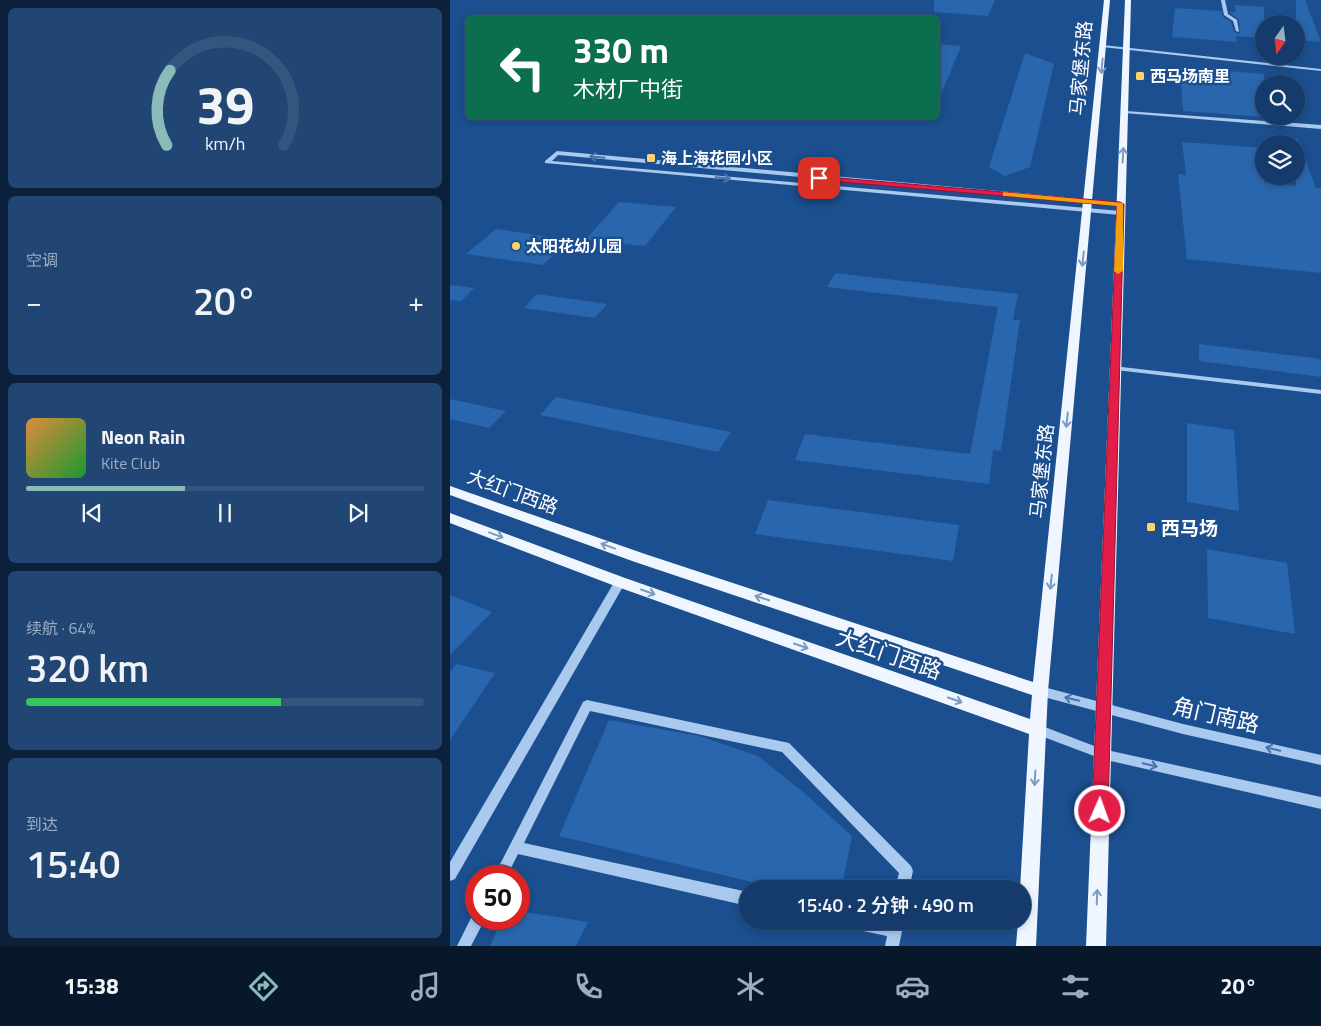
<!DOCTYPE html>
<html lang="zh">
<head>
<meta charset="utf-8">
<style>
  body { margin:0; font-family:"Titillium Web","Noto Sans SC",sans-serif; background:#214673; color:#f1f3f6; height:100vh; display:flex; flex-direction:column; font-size:19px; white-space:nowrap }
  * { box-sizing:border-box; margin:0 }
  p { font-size:16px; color:#9dadc1 }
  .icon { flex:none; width:28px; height:28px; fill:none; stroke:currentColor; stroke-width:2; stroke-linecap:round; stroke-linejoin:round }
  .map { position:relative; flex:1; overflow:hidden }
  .sheet { display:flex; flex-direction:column; gap:8px; padding:8px; background:#0b203b; width:450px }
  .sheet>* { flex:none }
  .hud { position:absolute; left:15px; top:15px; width:475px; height:105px; border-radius:8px; box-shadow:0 2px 8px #0003,0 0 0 1px #33557e; background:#0b6e4f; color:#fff; overflow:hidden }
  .needle { width:32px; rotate:194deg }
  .fabs { position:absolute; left:805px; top:15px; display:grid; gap:10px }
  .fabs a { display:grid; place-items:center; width:50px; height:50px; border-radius:50%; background:#143b6b; box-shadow:0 2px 8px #0003,0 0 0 1px #33557e; font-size:25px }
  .speed { position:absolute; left:15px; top:865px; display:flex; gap:10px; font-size:25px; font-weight:700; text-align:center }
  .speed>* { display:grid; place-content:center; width:65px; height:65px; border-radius:50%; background:#143b6b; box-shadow:0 2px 8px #0003,0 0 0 1px #33557e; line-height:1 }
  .speed .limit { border:8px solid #d22; background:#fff; color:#111 }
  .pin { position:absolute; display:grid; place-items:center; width:42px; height:42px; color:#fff; margin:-21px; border-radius:10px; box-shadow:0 2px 8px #0006 }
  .me { position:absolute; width:55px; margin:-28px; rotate:2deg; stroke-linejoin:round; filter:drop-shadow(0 0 4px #0008) }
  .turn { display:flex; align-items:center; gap:18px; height:105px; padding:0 25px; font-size:22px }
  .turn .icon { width:65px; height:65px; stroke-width:2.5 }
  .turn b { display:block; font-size:35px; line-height:42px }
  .big { font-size:38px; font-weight:600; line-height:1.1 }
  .sheet .tile { flex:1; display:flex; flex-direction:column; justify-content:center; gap:8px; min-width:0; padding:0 18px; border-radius:8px; background:#214673 }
  .sheet .dial { align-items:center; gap:0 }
  .dial svg { height:130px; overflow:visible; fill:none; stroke:#33557e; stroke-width:7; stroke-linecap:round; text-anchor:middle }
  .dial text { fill:#f1f3f6; stroke:none }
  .song { display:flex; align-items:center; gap:15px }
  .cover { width:60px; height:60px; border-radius:8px; background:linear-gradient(135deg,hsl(30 70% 55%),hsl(130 70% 35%)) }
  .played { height:5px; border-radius:2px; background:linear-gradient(90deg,#8bbbb9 40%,#33557e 40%) }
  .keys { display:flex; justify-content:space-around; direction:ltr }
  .heat { display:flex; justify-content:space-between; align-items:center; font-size:28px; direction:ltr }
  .charge { height:8px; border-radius:4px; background:linear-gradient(90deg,#34c759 64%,#33557e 0) }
  .trip { position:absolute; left:289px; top:880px; width:292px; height:50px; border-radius:25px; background:#143b6b; box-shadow:0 2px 8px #0003,0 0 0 1px #33557e; font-weight:600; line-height:50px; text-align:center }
  .menu { display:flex; height:80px; justify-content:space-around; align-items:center; background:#08182b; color:#9dadc1 }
  .menu .icon { width:35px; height:35px }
  .menu .on { color:#8bbbb9 }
  .menu b { font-size:22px; color:#f1f3f6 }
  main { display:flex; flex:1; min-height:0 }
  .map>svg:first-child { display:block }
</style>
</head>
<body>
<main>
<section class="sheet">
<div class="tile dial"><svg viewBox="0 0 100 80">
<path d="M14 69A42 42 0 1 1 86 69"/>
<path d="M14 69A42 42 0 0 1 16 23" stroke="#8bbbb9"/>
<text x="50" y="56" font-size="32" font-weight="700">39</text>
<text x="50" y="72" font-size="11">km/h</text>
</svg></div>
<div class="tile"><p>空调</p>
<div class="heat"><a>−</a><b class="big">20°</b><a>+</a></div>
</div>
<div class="tile">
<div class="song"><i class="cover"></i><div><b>Neon Rain</b><p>Kite Club</p></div></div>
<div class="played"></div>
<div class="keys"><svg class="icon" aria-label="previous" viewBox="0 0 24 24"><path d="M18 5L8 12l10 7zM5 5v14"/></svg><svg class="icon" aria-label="pause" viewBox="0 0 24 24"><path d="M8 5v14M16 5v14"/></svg><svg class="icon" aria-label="next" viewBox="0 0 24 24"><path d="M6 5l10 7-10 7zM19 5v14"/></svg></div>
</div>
<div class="tile"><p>续航 · 64%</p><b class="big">320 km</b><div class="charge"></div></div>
<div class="tile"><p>到达</p><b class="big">15:40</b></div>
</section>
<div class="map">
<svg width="871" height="946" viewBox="0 0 871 946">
  <rect width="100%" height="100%" fill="#1b4f8f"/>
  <path fill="#2a66ad" d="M484,0H545L538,16L484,12Z
    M846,0H855L871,42L846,40Z
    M785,5L814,7V38L786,36L787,42L722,37L725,8L771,11L773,17L781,22L784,32L790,34L789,20L779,12H786Z
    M488,44L511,46L488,102Z
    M575,53L604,64L580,167L555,176L539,167Z
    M730,67L814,74V117L733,111Z
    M846,139H848L866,188H871V273L737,259L728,174L736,175L732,142L814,148V182L846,186Z
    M169,202L226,207L195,246L135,240Z
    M46,229L120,240L93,265L16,254Z
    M385,273L568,294L563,320H570L551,451L543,450L539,484L345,460L355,434L520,454L548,307L377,287Z
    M0,285L24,288L11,301L0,300Z
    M87,294L157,304L145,318L74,308Z
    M749,344L871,359V377L749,361Z
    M106,397L281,432L268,452L90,415Z
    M0,399L56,411L39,428L0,419Z
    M737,423L784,430L789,511L737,502Z
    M318,500L509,525L503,561L305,534Z
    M757,549L837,563L845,634L758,618Z
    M0,595L42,612L0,655Z
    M6,664L45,673L0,740V672Z
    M159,720L249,736L308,756L353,792L402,836L391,889H332L109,836Z
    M69,911L138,922L126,946H40L52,919H69Z"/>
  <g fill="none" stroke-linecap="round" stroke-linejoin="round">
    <path fill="#a9c9ee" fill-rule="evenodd" d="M771,0H775L778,14L787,20L789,32L786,31L783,21L774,15Z
      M653,45L871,69V71L652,47Z
      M676,111L871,125V129L674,113V112Z
      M107,151L670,202L673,204L670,206L108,155L102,161L670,211L673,213L670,215L95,163V161Z
      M663,366L871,390V394L666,370H663L662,368Z
      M170,578L174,579L175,582L174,585L5,879L0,881V862L166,579Z
      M590,686L733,724L871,755V765L733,734L590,696L586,694L584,691L586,688Z
      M137,700L339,743L461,866L463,871L459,889H445L449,873L332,752L140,711L74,843L298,892V906L68,854L57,876H44L133,702Z
      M587,724L652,749L871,797V809L652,759L583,733L581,729L583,725Z
      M26,913V919H35L21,946H7L23,914Z
      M392,921H431L440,923V921H454L449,946H435L437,936L399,928L394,926Z"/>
    <path fill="#f0f6ff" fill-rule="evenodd" d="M654,0H660L598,691L586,946H566L568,921H572V889H570L579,734L165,586L0,523V513L175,578L580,719L582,695L185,562L0,495V486L195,554L583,682Z
      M675,0H681L656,946H636Z"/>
  </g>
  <defs><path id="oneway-shaft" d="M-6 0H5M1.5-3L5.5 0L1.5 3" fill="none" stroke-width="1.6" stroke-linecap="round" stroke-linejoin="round" transform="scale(1.25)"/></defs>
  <g stroke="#7b9ac1">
    <use href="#oneway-shaft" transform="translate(652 66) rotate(95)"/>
    <use href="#oneway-shaft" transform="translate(673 155) rotate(-87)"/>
    <use href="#oneway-shaft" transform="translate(633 259) rotate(96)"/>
    <use href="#oneway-shaft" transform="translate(617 420) rotate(96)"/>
    <use href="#oneway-shaft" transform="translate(46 535) rotate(20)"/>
    <use href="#oneway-shaft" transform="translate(158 546) rotate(-160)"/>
    <use href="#oneway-shaft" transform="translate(601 582) rotate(96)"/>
    <use href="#oneway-shaft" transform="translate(198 592) rotate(19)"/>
    <use href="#oneway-shaft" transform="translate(312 598) rotate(-162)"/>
    <use href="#oneway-shaft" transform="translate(351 646) rotate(19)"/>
    <use href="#oneway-shaft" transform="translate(505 700) rotate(19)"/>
    <use href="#oneway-shaft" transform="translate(585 778) rotate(93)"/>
    <use href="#oneway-shaft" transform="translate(647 897) rotate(-88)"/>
  </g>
  <g stroke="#4674ac">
    <use href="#oneway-shaft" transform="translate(147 157) rotate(-174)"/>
    <use href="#oneway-shaft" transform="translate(273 178) rotate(5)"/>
    <use href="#oneway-shaft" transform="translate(622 699) rotate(-166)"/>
    <use href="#oneway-shaft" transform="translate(823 749) rotate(-167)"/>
    <use href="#oneway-shaft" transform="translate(700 765) rotate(13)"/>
  </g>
  <path fill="#e11d48" stroke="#92132f" d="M366,176L670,202L674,204L658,811L656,817L650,819L645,817L642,811L667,206L369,180L366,179Z"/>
  <path fill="#f59e0b" d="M553,192L673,203V271L668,274L664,271L667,206L556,196H553Z"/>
  <g fill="#ffd166" stroke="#1b4f8f" stroke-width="2">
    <rect x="685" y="71" width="10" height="10" rx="2.5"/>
    <rect x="196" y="153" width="10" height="10" rx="2.5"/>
    <circle cx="66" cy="246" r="5"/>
    <rect x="696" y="522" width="10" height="10" rx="2.5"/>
  </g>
  <g text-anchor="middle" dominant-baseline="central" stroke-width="5" stroke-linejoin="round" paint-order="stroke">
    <g font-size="16" font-weight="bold" fill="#fff" stroke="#1b4f8f" text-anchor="start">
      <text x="700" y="76">西马场南里</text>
      <text x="211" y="158">海上海花园小区</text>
      <text x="76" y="246">太阳花幼儿园</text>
    </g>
    <g font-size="19" fill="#fff" stroke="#1b4f8f">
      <text transform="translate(630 68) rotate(-85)">马家堡东路</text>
      <text transform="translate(591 471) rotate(-84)">马家堡东路</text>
      <text transform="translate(63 491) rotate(20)">大红门西路</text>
    </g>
    <g font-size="19" font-weight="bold" fill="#fff" stroke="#1b4f8f" text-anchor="start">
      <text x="711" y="527">西马场</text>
    </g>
    <g font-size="22" fill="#fff" stroke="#1b4f8f">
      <text transform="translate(439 654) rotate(19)">大红门西路</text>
      <text transform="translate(766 715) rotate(13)">角门南路</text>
    </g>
  </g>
</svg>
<div class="fabs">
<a><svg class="needle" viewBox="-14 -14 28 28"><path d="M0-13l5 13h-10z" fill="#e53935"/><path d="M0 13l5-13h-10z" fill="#9dadc1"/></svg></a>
<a><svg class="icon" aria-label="search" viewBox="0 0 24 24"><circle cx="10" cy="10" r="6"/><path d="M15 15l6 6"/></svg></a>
<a><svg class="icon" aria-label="layers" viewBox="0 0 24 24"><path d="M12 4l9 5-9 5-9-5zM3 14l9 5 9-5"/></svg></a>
</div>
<div class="speed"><div class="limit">50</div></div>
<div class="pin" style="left:369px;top:178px;background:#d93025"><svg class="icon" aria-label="arrive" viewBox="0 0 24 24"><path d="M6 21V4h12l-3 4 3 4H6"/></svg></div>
<svg class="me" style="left:650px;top:811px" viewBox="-20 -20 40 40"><circle r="17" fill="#e11d48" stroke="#fff" stroke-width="3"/><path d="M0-11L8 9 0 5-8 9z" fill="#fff"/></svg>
<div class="trip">15:40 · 2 分钟 · 490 m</div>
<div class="hud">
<div class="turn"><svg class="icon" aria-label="left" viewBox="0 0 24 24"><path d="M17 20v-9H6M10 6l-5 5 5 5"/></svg><div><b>330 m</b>木材厂中街</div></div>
</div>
</div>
</main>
<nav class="menu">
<b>15:38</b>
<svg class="icon on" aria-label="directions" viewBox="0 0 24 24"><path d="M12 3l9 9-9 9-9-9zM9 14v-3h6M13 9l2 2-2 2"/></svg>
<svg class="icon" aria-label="music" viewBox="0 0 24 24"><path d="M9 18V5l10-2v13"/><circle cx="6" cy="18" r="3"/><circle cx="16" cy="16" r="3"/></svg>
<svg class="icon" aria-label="phone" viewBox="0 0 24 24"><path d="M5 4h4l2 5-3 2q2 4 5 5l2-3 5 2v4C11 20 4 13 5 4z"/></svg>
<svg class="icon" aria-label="climate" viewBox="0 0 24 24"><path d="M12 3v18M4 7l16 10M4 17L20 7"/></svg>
<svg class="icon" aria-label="car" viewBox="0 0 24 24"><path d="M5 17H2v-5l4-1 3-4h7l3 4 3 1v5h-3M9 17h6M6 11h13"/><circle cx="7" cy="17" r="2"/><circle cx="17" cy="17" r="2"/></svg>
<svg class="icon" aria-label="filters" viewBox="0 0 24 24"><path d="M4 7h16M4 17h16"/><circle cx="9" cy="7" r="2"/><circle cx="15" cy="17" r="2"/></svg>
<b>20°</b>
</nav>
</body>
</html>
